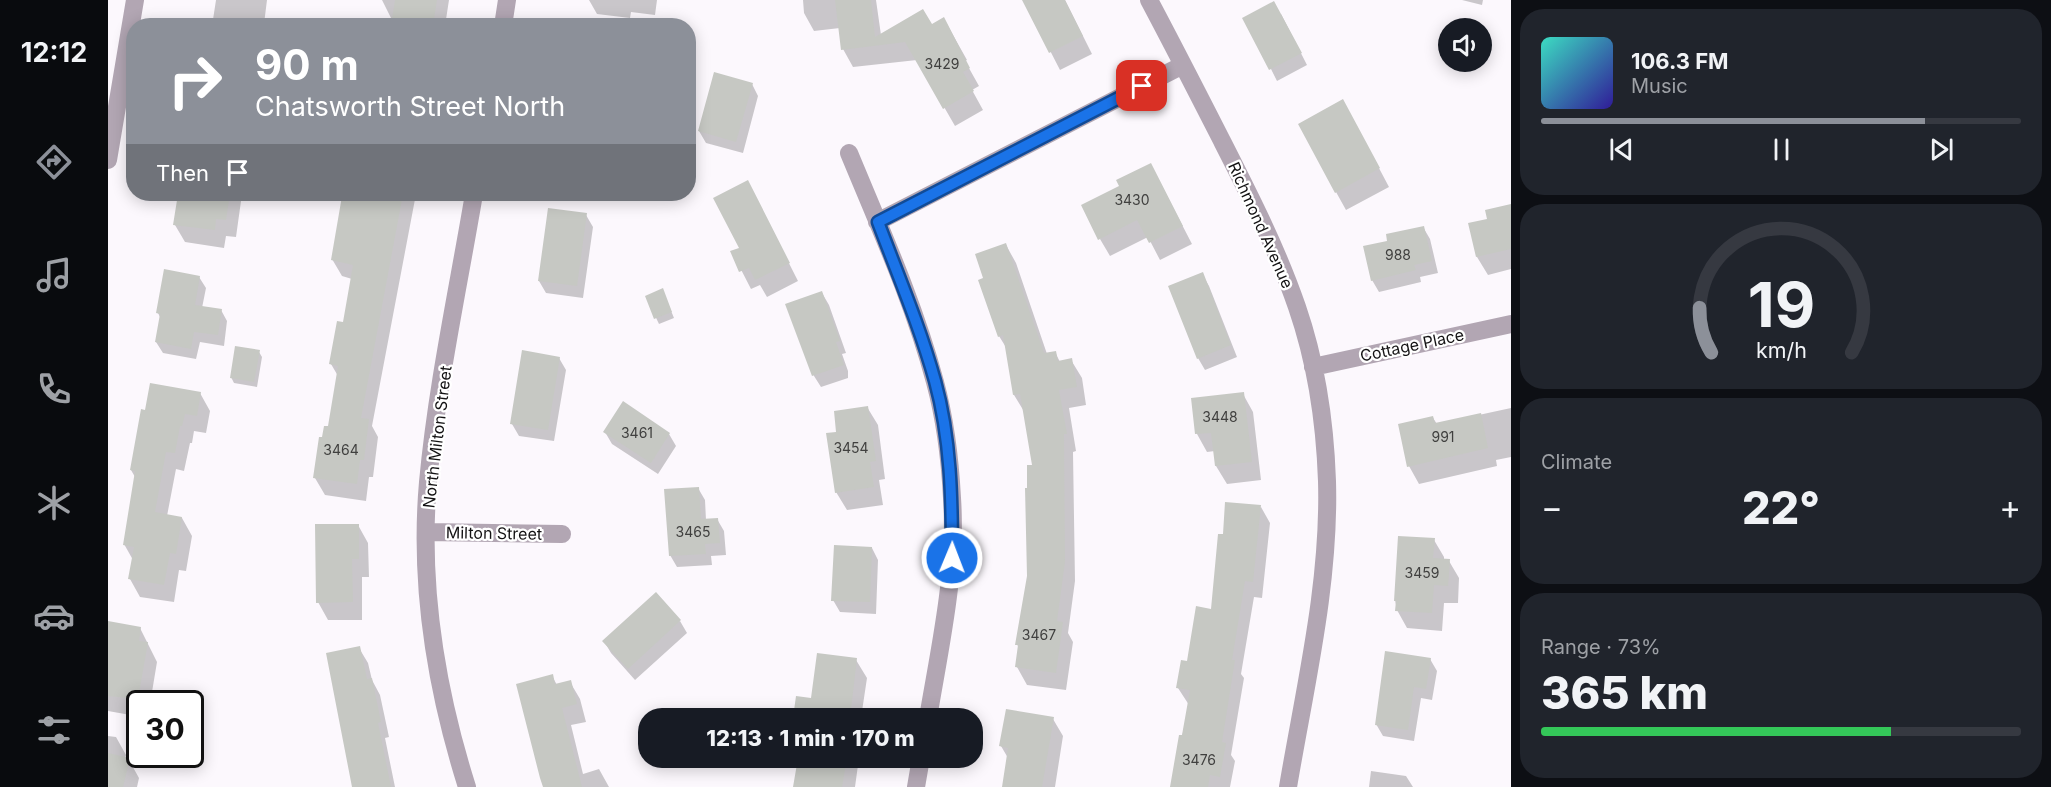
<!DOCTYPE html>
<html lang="en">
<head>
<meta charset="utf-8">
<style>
  body { margin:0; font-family:Inter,sans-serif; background:#20242c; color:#f1f3f6; height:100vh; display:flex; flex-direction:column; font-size:22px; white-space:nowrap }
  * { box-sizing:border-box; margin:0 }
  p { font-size:20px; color:#9ea1a6 }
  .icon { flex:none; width:33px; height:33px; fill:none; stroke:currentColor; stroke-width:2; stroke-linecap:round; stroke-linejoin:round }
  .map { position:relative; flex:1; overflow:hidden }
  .panel { display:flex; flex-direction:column; gap:9px; padding:9px; background:#0d0f14; width:540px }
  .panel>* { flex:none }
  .hud { position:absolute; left:18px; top:18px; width:570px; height:183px; border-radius:24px; box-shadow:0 3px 15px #0003; background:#8c9099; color:#fff; overflow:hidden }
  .buttons { position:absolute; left:1330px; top:18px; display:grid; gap:12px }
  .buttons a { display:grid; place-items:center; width:54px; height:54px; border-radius:50%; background:#171b24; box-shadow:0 3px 15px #0003; font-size:30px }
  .speed { position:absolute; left:18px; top:690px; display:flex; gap:12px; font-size:30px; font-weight:700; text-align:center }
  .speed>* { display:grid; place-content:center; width:78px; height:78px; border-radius:50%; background:#171b24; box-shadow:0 3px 15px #0003; line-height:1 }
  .speed .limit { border:3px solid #111; border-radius:9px; background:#fff; color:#111 }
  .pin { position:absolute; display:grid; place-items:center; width:51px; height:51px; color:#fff; margin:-26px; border-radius:12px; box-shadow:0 3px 9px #0006 }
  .me { position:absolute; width:66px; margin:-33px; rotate:1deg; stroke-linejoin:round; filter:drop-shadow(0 0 4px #0008) }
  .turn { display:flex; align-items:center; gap:21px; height:126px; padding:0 30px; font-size:27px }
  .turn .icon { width:78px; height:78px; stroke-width:2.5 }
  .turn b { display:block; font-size:42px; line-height:51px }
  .then { display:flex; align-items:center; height:57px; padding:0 30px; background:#0003; gap:12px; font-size:22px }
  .big { font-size:45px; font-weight:800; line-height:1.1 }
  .panel .tile { flex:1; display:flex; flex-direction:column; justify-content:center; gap:9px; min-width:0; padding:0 21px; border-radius:24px; background:#20242c }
  .panel .dial { align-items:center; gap:0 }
  .dial svg { height:156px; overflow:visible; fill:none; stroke:#363941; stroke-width:7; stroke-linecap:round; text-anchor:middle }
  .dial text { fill:#f1f3f6; stroke:none }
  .song { display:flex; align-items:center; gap:18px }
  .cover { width:72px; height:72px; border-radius:9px; background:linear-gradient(135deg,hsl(170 70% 55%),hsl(250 70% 35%)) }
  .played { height:6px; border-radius:3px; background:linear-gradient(90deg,#8c9099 80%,#363941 80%) }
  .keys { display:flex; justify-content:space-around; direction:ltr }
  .heat { display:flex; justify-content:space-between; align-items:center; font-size:33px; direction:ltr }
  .charge { height:9px; border-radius:4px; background:linear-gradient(90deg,#34c759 73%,#363941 0) }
  .trip { position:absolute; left:530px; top:708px; width:345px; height:60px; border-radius:24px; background:#171b24; box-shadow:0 3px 15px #0003; font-weight:800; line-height:60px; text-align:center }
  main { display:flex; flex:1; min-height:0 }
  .dock { display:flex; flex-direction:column; width:108px; justify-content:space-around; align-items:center; background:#090b0e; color:#9ea1a6 }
  .dock .icon { width:42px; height:42px }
  .dock .active { color:#8c9099 }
  .dock b { font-size:27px; color:#f1f3f6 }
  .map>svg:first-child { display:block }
</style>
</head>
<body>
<main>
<nav class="dock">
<b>12:12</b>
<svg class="icon active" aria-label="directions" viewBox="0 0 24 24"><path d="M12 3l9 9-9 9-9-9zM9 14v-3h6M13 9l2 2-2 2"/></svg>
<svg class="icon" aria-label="music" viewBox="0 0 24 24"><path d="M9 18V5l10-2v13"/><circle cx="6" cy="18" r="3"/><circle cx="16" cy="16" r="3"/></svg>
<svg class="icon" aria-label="phone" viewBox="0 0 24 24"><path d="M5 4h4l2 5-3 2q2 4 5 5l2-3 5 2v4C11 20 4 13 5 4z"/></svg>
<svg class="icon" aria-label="climate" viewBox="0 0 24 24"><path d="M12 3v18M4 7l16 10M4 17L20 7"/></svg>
<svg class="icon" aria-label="car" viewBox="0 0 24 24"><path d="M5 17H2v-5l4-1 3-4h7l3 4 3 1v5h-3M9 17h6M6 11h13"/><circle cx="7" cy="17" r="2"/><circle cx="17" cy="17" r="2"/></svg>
<svg class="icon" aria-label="filters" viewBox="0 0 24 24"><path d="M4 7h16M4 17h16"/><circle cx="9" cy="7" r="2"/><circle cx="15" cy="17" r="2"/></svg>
</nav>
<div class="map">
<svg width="1403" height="787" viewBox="0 0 1403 787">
  <rect width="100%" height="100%" fill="#fcf8fd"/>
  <path fill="#0003" d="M108,0H159L156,24L146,22L145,26H104Z
    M274,0H341L337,26H285L286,19L283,18Z
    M481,0H549L547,15L523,12L522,18L489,14Z
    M695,0H768L773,35L823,26L836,19L859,60L857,61L871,86L864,90L875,110L847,126L809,60L745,67L735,49L732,28L706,31L696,13Z
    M916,0H957L984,54L952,70Z
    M1354,0H1375L1374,5Z
    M1173,14L1199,65L1169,81L1163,69Z
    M644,84L650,96L635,153L598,143L591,131Z
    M1245,119L1281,187L1238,210L1228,192Z
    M1043,165L1084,244L1052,260L1040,237L1002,256L992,239L1013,186Z
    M71,194H134L128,237L118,236L116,248L77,242L67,225Z
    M254,194H308L264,426L270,437L265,477H261L258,501L217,495L207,478L216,439L222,428L230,376L223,364L236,324L244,279L234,276L224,259L252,200Z
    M649,200L690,281L659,297L652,285L643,289L624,252L633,249Z
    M1403,206V269L1380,275L1369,257L1362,224L1381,220Z
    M478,215L485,227L475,298L438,293L431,281Z
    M1315,227L1322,239L1330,273L1312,277L1313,282L1271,292L1264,280L1281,242Z
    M898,245L908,263L939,354L947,352L952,362L963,360L974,378L978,405L961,408L968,451L965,452L967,581L960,633L965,642L958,690L919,685L909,667L911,649L909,644L920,576L921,489L926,466L917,413L906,395L899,349L891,336L877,279Z
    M1094,274L1101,286L1129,357L1097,370L1090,358Z
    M91,277L98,288L94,308L113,310L119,321L116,346L92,342L88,359L55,353L48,342L53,319L50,313Z
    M714,293L721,305L738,353L734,354L740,371V378L713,387L706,376L679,305Z
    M557,296L566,318L551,324L538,297Z
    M151,352L154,357L149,387L126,383L123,377Z
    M451,358L458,370L446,441L411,436L404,424Z
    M92,393L102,411L98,433L86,431L84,443H82L76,471L68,469L59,516L74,518L84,536L78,571L71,570L66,602L32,597L22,579L25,560L16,544L27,477L23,470Z
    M1135,394L1145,412L1153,480L1119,484L1108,466L1107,451L1099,452L1089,434L1085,400Z
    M759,407L770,425L777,479L771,480L775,505L739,510L728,492L730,433Z
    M1403,408V457L1388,460L1389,466L1311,484L1301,466L1325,418L1329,424Z
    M497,432L561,434L568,446L550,474L504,444Z
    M590,488L597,500L598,520L609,519L616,531L618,555L603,556L604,565L569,567L562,555Z
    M1153,507L1162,523L1154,598L1146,597L1133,674L1136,678L1123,755L1127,761L1122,787H1063L1081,705L1070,688L1105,610L1116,536Z
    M250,525L260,543L261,577H254V620H220L210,602Z
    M1326,540L1336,557V560L1341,561L1351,578L1350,603H1336L1334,631L1299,628L1289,610L1287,600Z
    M764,548L770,560L768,614L732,612L725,600Z
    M572,621L579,633L527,680L503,653L496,641Z
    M0,622L32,628L49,662L42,704H32V715L28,714V716L0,711Z
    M251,648L260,663L264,680L272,695L281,737L277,738L287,787H246Z
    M1322,659L1329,671L1324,700L1313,698L1306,741L1275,736L1268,724Z
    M748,660L759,678L753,718H687L689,698L704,700Z
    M444,676L449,685L462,682L472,699L478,722L463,725L475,774L491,769L501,787H437Z
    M945,719L955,736L947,787H895L900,758L893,746Z
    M0,736L8,737L18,755L17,759L21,760L31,778L29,787H0Z
    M691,758H751L747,787H686Z
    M1263,771L1298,776L1305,787H1261Z"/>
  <path fill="#c6c8c3" d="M287,0H329L325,26H283Z
    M727,0H763L767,37L815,9L824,24L836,17L862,68L855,72L866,91L835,109L797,42L733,50Z
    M914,0H957L975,36L941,53Z
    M1166,1L1194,53L1161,70L1134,18Z
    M606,72L645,83L628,142L590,131Z
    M1235,99L1272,168L1227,193L1190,124Z
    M1043,163L1075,226L1041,243L1029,220L990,240L973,205L1011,186L1008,180Z
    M640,180L682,263L647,280L641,268L631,272L622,251L631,248L605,198Z
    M70,194H122L118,220L108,219L107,230L65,225Z
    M252,194H295L253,418L261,419L256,460H252L249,484L205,478L211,437H214L216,426H220L230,366L221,364L229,321L235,322L245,265L223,260L234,196L251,199Z
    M1403,204V249L1368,257L1360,223L1379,219L1377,210Z
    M440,208L479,213L469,286L430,281Z
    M1316,226L1324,261L1306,265L1308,270L1263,281L1255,246L1279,241L1278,234Z
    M898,243L936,353L948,351L950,361L964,358L969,387L951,390L959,434H956L957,562L949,621L955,622L948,673L907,667L910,645H907L919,576L917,488H919V465H924L912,394L905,395L895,335L890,337L870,280L875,278L867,254Z
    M56,269L92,276L87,305L114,309L110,335L86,332L83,349L47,342L52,314L48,313Z
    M1095,272L1123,345L1089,359L1060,286Z
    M555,288L564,312L546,319L537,296Z
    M714,291L732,341L728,342L736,365L704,376L677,304Z
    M127,346L152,350L146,382L122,378Z
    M414,350L452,357L440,430L402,424Z
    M42,383L93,392L89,416L77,414L74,426H72L67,453L58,452L47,512L74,517L68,554L62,553L56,585L20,579L26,547L15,545L27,471L22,470L33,409L37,410Z
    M1136,392L1144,462L1107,466L1103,433L1087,434L1083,398Z
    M515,401L562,433L543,463L495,432Z
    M760,406L768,461L762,462L766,487L727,493L718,433L728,432L726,411Z
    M1373,413L1380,448L1299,467L1290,424L1325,416L1327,423Z
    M591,487L593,519L610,518L612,543L597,544L598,554L561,556L556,489Z
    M1117,502L1153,505L1145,582L1137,581L1124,660H1127L1114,742L1118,743L1112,777L1102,775L1100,787H1062L1071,735H1074L1082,690L1068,688L1073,660L1079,661L1088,606L1103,609L1110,534H1115Z
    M207,524H251V559H244L245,602L208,603Z
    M1290,536L1327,538L1325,558L1342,559L1340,586L1326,585L1324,613L1287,611L1288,601H1286Z
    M726,545L764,547L762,602L723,601Z
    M548,592L573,620L520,669L494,641Z
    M0,621L33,627L31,641L40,642L30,699L0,696Z
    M252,646L259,679L264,678L273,722L270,723L283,787H244L218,653Z
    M1277,651L1323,658L1318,689L1306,687L1300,730L1267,725Z
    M709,653L749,658L742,718H685L688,696L703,698Z
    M445,674L447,684L463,680L469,704L454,708L474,787H435L432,778L408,684Z
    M898,709L946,717L934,787H894L900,748L891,746Z
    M0,753L22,758L15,787H0Z
    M690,758L738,764L734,787H685Z"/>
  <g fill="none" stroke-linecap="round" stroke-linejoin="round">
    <path stroke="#b2a6b3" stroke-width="18" d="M1041,0C1066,47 1090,94 1114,141C1142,196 1169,249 1189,307C1208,362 1217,423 1219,481C1222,584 1197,686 1180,787
      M395,26L399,0
      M741,153C772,228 806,303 827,382C837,419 842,459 844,498C849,572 832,646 820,718
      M0,160L27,0
      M769,222L1075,65
      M1205,367L1403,324
      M318,532L454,534
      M359,787C328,689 311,585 320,482C329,385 350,289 366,194
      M808,787L813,758"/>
  </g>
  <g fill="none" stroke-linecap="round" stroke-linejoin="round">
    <g stroke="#114b97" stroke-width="15">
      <path id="route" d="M844,558C844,499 843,439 827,381C812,327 790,275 770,222L1034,86"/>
    </g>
    <use href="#route" stroke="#1a73e8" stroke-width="10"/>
  </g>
  <g text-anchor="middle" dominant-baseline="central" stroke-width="4.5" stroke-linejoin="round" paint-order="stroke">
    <g font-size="14" fill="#40403f">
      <text x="834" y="63">3429</text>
      <text x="1024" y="199">3430</text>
      <text x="1290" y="254">988</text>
      <text x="1112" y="416">3448</text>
      <text x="529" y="432">3461</text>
      <text x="1335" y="436">991</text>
      <text x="743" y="447">3454</text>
      <text x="233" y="449">3464</text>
      <text x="585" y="531">3465</text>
      <text x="1314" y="572">3459</text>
      <text x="931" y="634">3467</text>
      <text x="1091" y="759">3476</text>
    </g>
    <g font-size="16" fill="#131213" stroke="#fff">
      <text transform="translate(1153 225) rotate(66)">Richmond Avenue</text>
      <text transform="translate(1304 345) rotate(-12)">Cottage Place</text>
      <text transform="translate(329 437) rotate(-83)">North Milton Street</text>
      <text transform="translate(386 533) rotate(1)">Milton Street</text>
    </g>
  </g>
</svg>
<div class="buttons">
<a><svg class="icon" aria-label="sound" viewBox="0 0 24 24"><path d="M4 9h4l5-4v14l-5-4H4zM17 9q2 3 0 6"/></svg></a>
</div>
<div class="speed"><div class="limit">30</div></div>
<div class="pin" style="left:1034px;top:86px;background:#d93025"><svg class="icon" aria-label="arrive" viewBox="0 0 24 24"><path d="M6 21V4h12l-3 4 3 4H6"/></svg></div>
<svg class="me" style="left:844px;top:558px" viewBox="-20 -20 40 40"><circle r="17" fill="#1a73e8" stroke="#fff" stroke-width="3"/><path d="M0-11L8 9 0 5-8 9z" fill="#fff"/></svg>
<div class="trip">12:13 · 1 min · 170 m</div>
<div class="hud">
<div class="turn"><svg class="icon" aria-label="right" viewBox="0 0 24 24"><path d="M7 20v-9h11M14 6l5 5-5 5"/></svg><div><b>90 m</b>Chatsworth Street North</div></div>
<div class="then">Then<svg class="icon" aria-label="arrive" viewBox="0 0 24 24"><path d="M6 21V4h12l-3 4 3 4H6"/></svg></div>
</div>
</div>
<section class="panel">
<div class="tile">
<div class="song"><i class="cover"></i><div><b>106.3 FM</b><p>Music</p></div></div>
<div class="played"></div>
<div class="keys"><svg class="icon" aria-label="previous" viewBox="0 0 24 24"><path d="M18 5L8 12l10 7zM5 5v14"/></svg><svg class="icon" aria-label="pause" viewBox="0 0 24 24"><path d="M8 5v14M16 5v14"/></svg><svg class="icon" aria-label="next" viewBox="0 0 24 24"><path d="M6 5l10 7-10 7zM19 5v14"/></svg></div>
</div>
<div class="tile dial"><svg viewBox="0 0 100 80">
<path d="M14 69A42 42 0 1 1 86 69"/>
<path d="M14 69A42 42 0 0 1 8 46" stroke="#8c9099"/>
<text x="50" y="56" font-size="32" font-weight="700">19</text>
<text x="50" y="72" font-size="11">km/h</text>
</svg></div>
<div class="tile"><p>Climate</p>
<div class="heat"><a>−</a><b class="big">22°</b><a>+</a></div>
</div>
<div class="tile"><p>Range · 73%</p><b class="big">365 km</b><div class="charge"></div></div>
</section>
</main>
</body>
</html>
